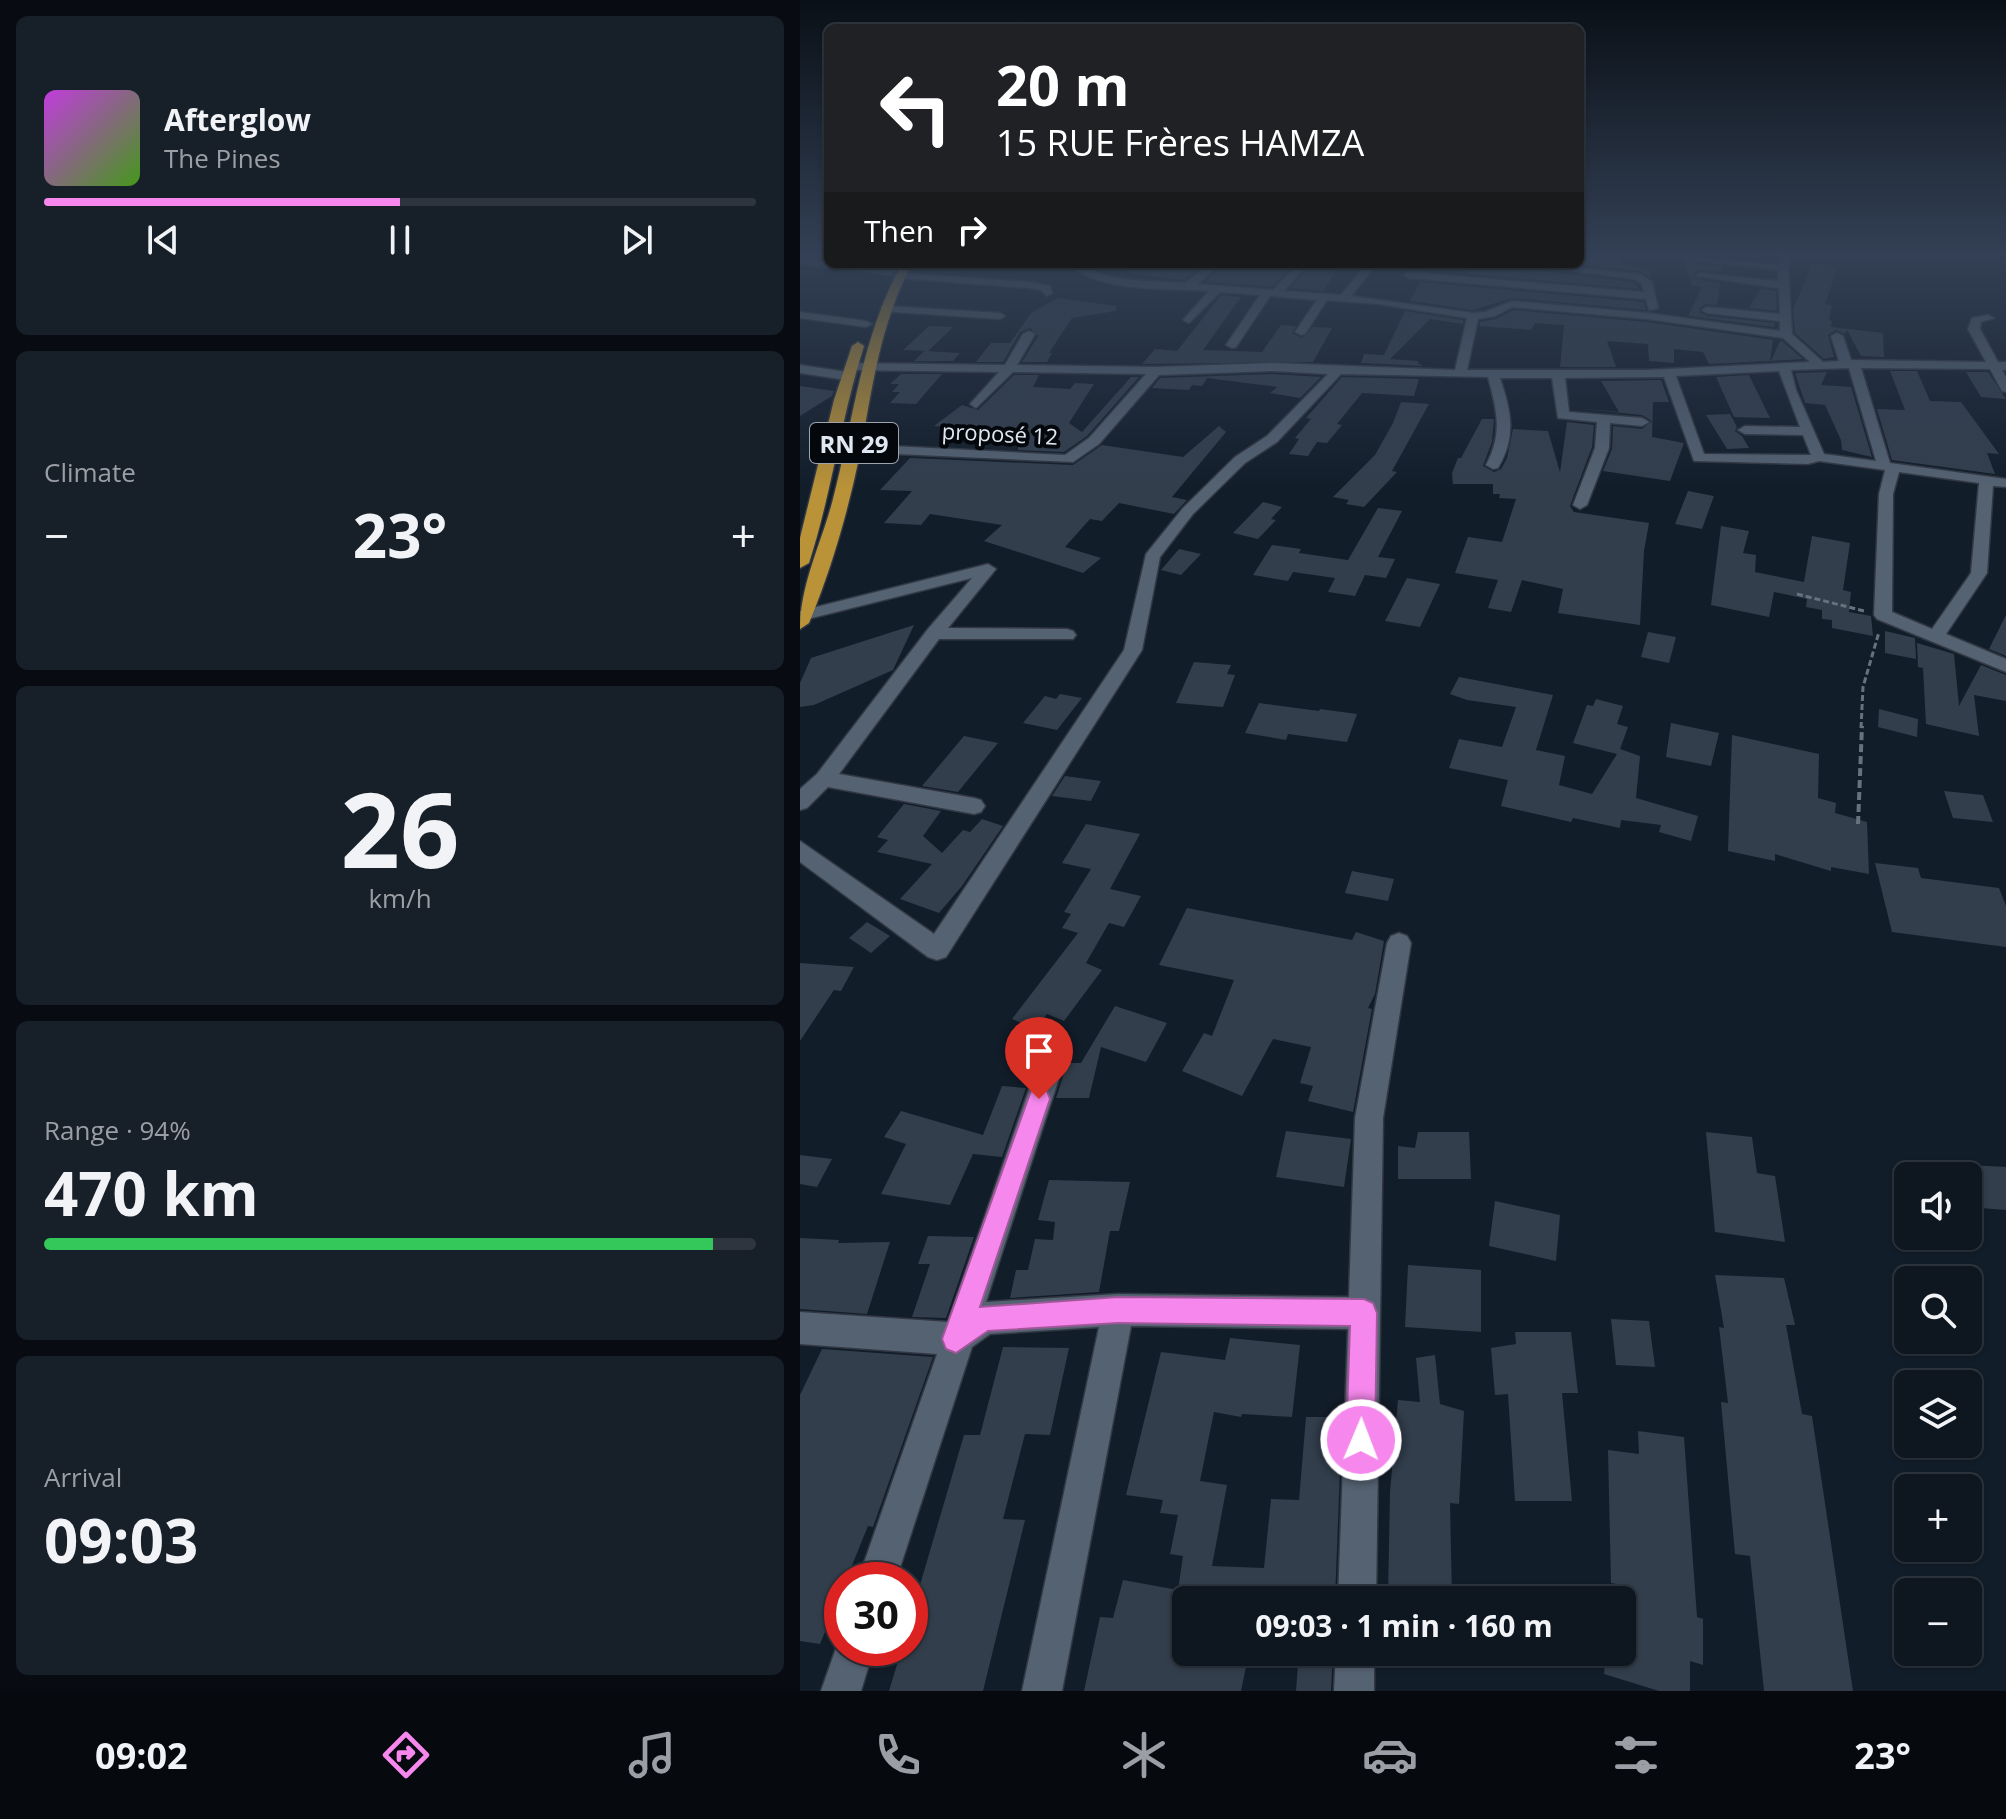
<!DOCTYPE html>
<html lang="en">
<head>
<meta charset="utf-8">
<style>
  body { margin:0; font-family:"Open Sans",sans-serif; background:#171f29; color:#f1f3f6; height:100vh; display:flex; flex-direction:column; font-size:30px; white-space:nowrap }
  * { box-sizing:border-box; margin:0 }
  p { font-size:26px; color:#9b9fa5 }
  .icon { flex:none; width:44px; height:44px; fill:none; stroke:currentColor; stroke-width:2; stroke-linecap:round; stroke-linejoin:round }
  .map { position:relative; flex:1; overflow:hidden }
  .details { display:flex; flex-direction:column; gap:16px; padding:16px; background:#080c12; width:800px }
  .details>* { flex:none }
  .hud { position:absolute; left:24px; top:24px; width:760px; height:244px; border-radius:12px; box-shadow:0 2px 6px #0004,0 0 0 2px #2e353e; background:#202124; color:#fff; overflow:hidden }
  .tools { position:absolute; left:1094px; top:1162px; display:grid; gap:16px }
  .tools a { display:grid; place-items:center; width:88px; height:88px; border-radius:12px; background:#0e1620; box-shadow:0 2px 6px #0004,0 0 0 2px #2e353e; font-size:40px }
  .speed { position:absolute; left:24px; top:1562px; display:flex; gap:16px; font-size:40px; font-weight:700; text-align:center }
  .speed>* { display:grid; place-content:center; width:104px; height:104px; border-radius:50%; background:#0e1620; box-shadow:0 2px 6px #0004,0 0 0 2px #2e353e; line-height:1 }
  .speed .limit { border:12px solid #d22; background:#fff; color:#111 }
  .pin { position:absolute; display:grid; place-items:center; width:68px; height:68px; color:#fff; margin:-82px -34px; border-radius:50% 50% 50% 0; rotate:-45deg; box-shadow:0 0 8px #0007 }
  .pin .icon { rotate:45deg }
  .me { position:absolute; width:88px; margin:-44px; rotate:1deg; stroke-linejoin:round; filter:drop-shadow(0 0 6px #0008) }
  .turn { display:flex; align-items:center; gap:28px; height:168px; padding:0 40px; font-size:36px }
  .turn .icon { width:104px; height:104px; stroke-width:2.5 }
  .turn b { display:block; font-size:56px; line-height:68px }
  .then { display:flex; align-items:center; height:76px; padding:0 40px; background:#0003; gap:16px; font-size:30px }
  .big { font-size:60px; font-weight:700; line-height:1.1 }
  .details .card { flex:1; display:flex; flex-direction:column; justify-content:center; gap:12px; min-width:0; padding:0 28px; border-radius:12px; background:#171f29 }
  .details .dial { align-items:center; gap:0 }
  .dial b { font-size:104px; line-height:1 }
  .song { display:flex; align-items:center; gap:24px }
  .cover { width:96px; height:96px; border-radius:12px; background:linear-gradient(135deg,hsl(290 70% 55%),hsl(100 70% 35%)) }
  .played { height:8px; border-radius:4px; background:linear-gradient(90deg,#f688ed 50%,#2e353e 50%) }
  .keys { display:flex; justify-content:space-around; direction:ltr }
  .heat { display:flex; justify-content:space-between; align-items:center; font-size:44px; direction:ltr }
  .charge { height:12px; border-radius:6px; background:linear-gradient(90deg,#34c759 94%,#2e353e 0) }
  .trip { position:absolute; left:372px; top:1586px; width:464px; height:80px; border-radius:12px; background:#0e1620; box-shadow:0 2px 6px #0004,0 0 0 2px #2e353e; font-weight:700; line-height:80px; text-align:center }
  .tab-bar { display:flex; height:128px; justify-content:space-around; align-items:center; background:#06090d; color:#9b9fa5 }
  .tab-bar .icon { width:56px; height:56px }
  .tab-bar .selected { color:#f688ed }
  .tab-bar b { font-size:36px; color:#f1f3f6 }
  main { display:flex; flex:1; min-height:0 }
  .map>svg:first-child { display:block }
</style>
</head>
<body>
<main>
<section class="details">
<div class="card">
<div class="song"><i class="cover"></i><div><b>Afterglow</b><p>The Pines</p></div></div>
<div class="played"></div>
<div class="keys"><svg class="icon" aria-label="previous" viewBox="0 0 24 24"><path d="M18 5L8 12l10 7zM5 5v14"/></svg><svg class="icon" aria-label="pause" viewBox="0 0 24 24"><path d="M8 5v14M16 5v14"/></svg><svg class="icon" aria-label="next" viewBox="0 0 24 24"><path d="M6 5l10 7-10 7zM19 5v14"/></svg></div>
</div>
<div class="card"><p>Climate</p>
<div class="heat"><a>−</a><b class="big">23°</b><a>+</a></div>
</div>
<div class="card dial"><b>26</b><p>km/h</p></div>
<div class="card"><p>Range · 94%</p><b class="big">470 km</b><div class="charge"></div></div>
<div class="card"><p>Arrival</p><b class="big">09:03</b></div>
</section>
<div class="map">
<svg width="1206" height="1691" viewBox="0 0 1206 1691">
  <rect width="100%" height="100%" fill="#121d2a"/>
  <path fill="#323e4c" d="M780,252H823L821,263L850,270V277L840,271L774,264H780Z
    M880,252H924L923,257L902,255L894,260L897,264L922,267L921,272L900,270L892,275L895,279L920,283L917,305L905,304L899,309L900,313L907,316L975,323L974,327L888,316L902,287L892,286Z
    M1013,263L1038,267L1025,304L1032,305L1029,320L1032,321L1031,327L1083,333L1084,357L1061,356L1047,330L1045,334L1036,330L1028,335L1034,357L1024,359L995,333L993,309Z
    M330,264H406L384,280L329,273Z
    M425,264H494L472,287L405,282Z
    M511,264H541L523,291L490,288Z
    M669,264H708L711,267L833,282L840,289L668,274Z
    M620,282L844,302L846,310L712,298L673,310L610,301Z
    M961,288L976,291L977,311L949,308Z
    M421,295L441,297L403,350L462,352L481,325L496,326L492,333L502,338L513,327L532,328L513,362L342,364L355,349L377,351Z
    M258,298L316,306V311L272,318L249,353H252L247,362H222L238,336L230,328L220,332L203,362H176L191,343H210L231,313Z
    M713,310L847,322L973,340L970,361L909,364L903,352L874,349V363L849,361L848,344L807,341L816,367H760L764,325L735,323L731,330L680,326V322L696,319Z
    M605,311L663,320V324L630,319L590,359L618,361V363L623,366L561,363L564,354L584,355Z
    M129,326L153,327L128,351L103,350Z
    M980,341H982L1003,359L971,361Z
    M124,351L160,353L153,361H114Z
    M1090,371H1117L1130,401L1161,402L1199,454L1187,453L1195,474L1092,460L1077,409L1105,410Z
    M1027,372L1021,385L1051,387L1072,457L1042,450L1041,440L1025,405L1005,403L995,373Z
    M1166,372H1188L1206,399L1181,397Z
    M101,374H142L116,404L90,403L100,392H92L99,384H90Z
    M473,374L521,377L500,398L470,393L477,387L407,378L402,386L392,385L389,390L352,388L360,378Z
    M214,375H239L233,387L270,389L275,383L294,384L269,423L282,432L331,377H339L287,436L264,452L218,450L219,432L134,426L162,405L178,410Z
    M949,375L970,418L934,417L916,377Z
    M542,377L619,379L614,396L562,393L537,424L542,425L527,443L517,442L508,456L489,454L499,439L495,438L511,419L506,418Z
    M861,380L869,402H853L852,437L884,443L870,481L803,471L812,449L813,426L842,429L852,421L842,415L772,408L819,412L801,381Z
    M0,386L34,391L32,396L0,416Z
    M601,402L629,404L592,471L597,472L564,507L546,504L549,500L533,497L575,455L593,423Z
    M930,414L937,427L935,431L942,436L949,448L927,449L906,415Z
    M682,419H694L692,442L683,466L694,472L701,469L707,458L713,429L748,431L760,472L767,422L794,425L792,447L770,506L774,512L849,523L844,551L840,625L758,613L763,589L722,580L711,612L688,608L698,580L655,573L668,537L702,542L716,499L699,498L700,494H693V484H653L652,473L658,458H661Z
    M419,426L426,432L372,497L387,500L374,514L319,503L302,521L290,519L265,547L301,558L283,573L184,541L202,525L130,514L121,525L84,523L112,491L80,490L110,458L273,465L302,445L383,457Z
    M888,491L914,496L902,529L875,524Z
    M463,502L482,507L471,519L476,520L458,539L433,533Z
    M578,508L602,511L578,557L595,559L586,578L565,575L555,596L528,592L535,578L493,572L488,581L453,575L472,545L501,549L499,553L548,560Z
    M921,526L949,531L943,553L956,555L955,572L1004,582L1012,536L1050,543L1043,590L1051,592L1049,612L1071,616L1073,636L1032,628V620L1022,619V610L1006,607L1007,599L974,592L969,617L911,605Z
    M379,549L401,554L381,575L361,570Z
    M607,578L640,584L620,627L585,621Z
    M1206,615V656L1189,649Z
    M114,625L93,670L14,705L0,707V683L11,658Z
    M1085,631L1115,638L1116,659L1085,653Z
    M848,632L876,637L869,663L841,657Z
    M1117,643L1154,654L1159,706L1181,665L1206,675V701L1174,695L1179,736L1126,724L1123,668L1118,667Z
    M394,662L431,665L427,674L435,675L423,707L376,703Z
    M659,677L753,695L736,750L765,756L759,785L792,794L817,754L773,743L787,705L793,706L796,699L823,706L817,724L828,727L820,749L840,756L836,798L898,816L891,841L859,832L861,825L821,820L820,828L773,818L771,822L701,806L708,780L649,768L659,739L702,747L716,707L667,700L650,694Z
    M260,694L282,698L257,730L223,723L245,696L256,699Z
    M459,703L519,711L520,709L557,714L547,742L488,734L486,740L445,733Z
    M1079,709L1118,719L1117,737L1078,727Z
    M871,723L919,733L911,766L866,757Z
    M932,735L1019,754L1018,798L1036,803L1035,813L1067,822L1069,874L1031,867V871L975,854V861L928,851Z
    M164,736L198,743L158,792L122,786Z
    M265,776L301,781L291,801L252,796Z
    M1144,791L1183,795L1193,822L1153,818Z
    M104,804L141,811L123,836L142,853L163,830L170,832L182,819L203,826L162,886L139,913L100,899L132,864L77,852L88,840L77,837Z
    M286,824L340,834L310,889L341,896L324,927L309,923L286,963L302,970L264,1021L247,1014L235,1029L212,1019L278,933L262,928L271,914L264,912L291,869L262,863Z
    M1075,863L1118,868L1121,878L1199,888L1206,906V947L1092,932Z
    M552,871L594,879L588,901L545,893Z
    M387,908L552,940L556,932L584,941L575,994L568,1008L572,1009L553,1112L508,1101L513,1086L500,1083L511,1047L473,1039L442,1096L382,1071L404,1033L412,1036L434,980L359,965Z
    M67,922L90,936L71,953L49,938Z
    M0,963L54,967L41,991L34,990L0,1041Z
    M315,1006L367,1023L346,1062L301,1047L289,1098H256L265,1070L263,1063H281Z
    M202,1086L226,1088L202,1157L173,1154L150,1205L81,1194L106,1144L84,1137L101,1111L183,1135Z
    M486,1131L551,1139L544,1187L476,1177Z
    M618,1132H669L671,1179H598V1146L615,1148Z
    M906,1132L952,1137L957,1173L975,1176L985,1242L915,1232Z
    M0,1155L32,1159L17,1187L0,1184Z
    M1168,1165L1206,1167V1210L1168,1207Z
    M249,1180L330,1182L319,1231H310L299,1292L210,1298L216,1270H228L235,1239L253,1240L255,1222L238,1220Z
    M695,1201L760,1215L756,1261L689,1246Z
    M128,1236L174,1237L146,1318L112,1317L130,1264H118Z
    M0,1238L39,1240L38,1243L90,1242L67,1314L0,1309Z
    M608,1265L681,1270V1332L605,1327Z
    M915,1275L984,1278L995,1325H986L1002,1414L1012,1416L1053,1691H964L950,1556L935,1554L921,1402L928,1403L919,1327L924,1328Z
    M811,1319L849,1321L855,1367L816,1365Z
    M715,1332H771L778,1393H762L772,1501H715L708,1394L695,1395L691,1348L716,1344Z
    M430,1338L500,1345L492,1417L442,1414L441,1417L414,1412L400,1481L427,1485L412,1566L464,1568L471,1499L499,1500L506,1417H542L535,1600H512L513,1587L479,1586L478,1600H386V1652H449L441,1691H284L300,1617L313,1618L323,1580L378,1590L383,1556L370,1554L378,1515L360,1513L363,1500L326,1495L361,1352L425,1360Z
    M203,1347L269,1348L250,1435L225,1434L203,1519L225,1520L183,1691H89L102,1648H110V1619L164,1435H180Z
    M22,1349L133,1357L73,1527L68,1526L46,1580H42V1591L20,1644L0,1641V1395Z
    M635,1355L640,1404L664,1411L659,1504L650,1503L652,1598H588L590,1492L598,1400L620,1402L616,1358Z
    M838,1431L884,1437L897,1617L903,1619V1665L890,1661V1691H859L804,1674L806,1652H822V1649L831,1651L833,1587L811,1583L808,1450L839,1454Z
    M508,1652H533L531,1691H496L498,1665L507,1666Z"/>
  <g fill="none" stroke-linecap="round" stroke-linejoin="round">
    <g stroke="#323843" stroke-width="3">
      <path id="minor" d="M982,252H992L988,270L992,334L1023,362L1039,361L1031,336L1037,333L1043,336L1051,360L1186,362L1168,329L1172,318L1188,315L1194,318L1181,322L1180,329L1198,362H1206V370H1202L1206,377V392L1202,391L1190,369L1061,368L1090,463L1206,479V487L1193,486L1187,573L1146,634L1206,659V672L1077,619L1074,615L1079,494L1085,470L1019,461L1008,464L894,461L864,377L765,378L769,412L842,418L849,422L842,426L810,423L809,448L787,505L780,509L773,505L795,448L797,422L758,418L752,378H700C711,411 717,436 698,468L693,469L686,465C703,433 697,411 688,377L541,374L477,442L445,463L393,514L360,557L342,650L146,957L137,960L128,957L0,862V841L134,934L324,650L346,554L383,508L435,457L467,436L528,374L473,371L359,375L299,444L273,462L53,452L46,448L53,444L265,455L289,438L346,374L213,372L176,408L170,404L199,372L52,370L46,366L48,363L205,365L223,334L229,331L235,334L217,365L356,367L473,363L655,370L667,318L578,304L527,300L505,334L501,335L495,332L517,300L470,296L436,347L432,348L426,345L460,295L420,292L389,323L383,320L409,291C369,288 298,293 269,264C284,264 296,275 312,277C336,282 361,281 385,283L411,264H422L397,284L473,290L498,264H508L484,291L541,295L567,264H577L551,296L673,313L685,312L712,301L847,313L980,331V321L907,313L902,310L907,307L980,314L979,288L895,276L900,273L978,281V270L897,261L902,258L979,265ZM712,307L847,319L983,338L1010,362L846,370H667L678,319L695,316ZM1049,368L1076,461L1024,454L996,390L991,370ZM979,371L1000,427L945,426L938,430L945,434L1003,435L1011,455L904,454L876,376ZM1099,472L1179,483L1171,573L1132,629L1092,612L1093,494Z
        M0,258L28,261V264L90,269L95,272L90,275L0,264Z
        M711,264H746L840,274L852,282L858,308L849,310L846,299L609,278L604,275L609,272L844,292L842,284L834,279Z
        M99,273L229,282L250,286L252,293L247,296L241,290L229,288L95,278L94,276Z
        M85,306L200,313L205,316L200,319L81,311V307Z
        M0,312L66,321L72,324L66,327L0,318Z
        M0,365L47,372L53,376L47,380L0,373Z
        M188,564L196,569L148,628L267,629L273,631L276,635L273,639H139L39,774L174,798L181,800L185,806L181,812L174,814L28,787L7,808L0,810V789L17,774L128,629L172,578L4,620L0,619V611Z
        M599,933L607,936L611,943L583,1118L576,1600H538L548,1329L331,1326L262,1691H222L299,1327L190,1334L172,1347L96,1580H58L137,1354L0,1344V1312L148,1322L236,1069L240,1060L249,1056L258,1060L262,1069L186,1302L318,1294L549,1297L555,1118L587,943L591,936Z
        M41,1634L42,1648H74L61,1691H21Z
        M536,1652H574V1691H534Z"/>
    </g>
    <g stroke="#323843" stroke-width="3">
      <path id="highway" d="M102,264H112C79,325 72,391 59,458C47,515 31,570 9,623L0,629C0,584 22,542 33,499C54,419 61,337 102,264Z
        M58,342L64,346C41,417 32,492 9,563L0,568V538L34,400L52,346Z"/>
    </g>
    <path stroke="#68727d" stroke-width="3" stroke-dasharray="6 3" stroke-linecap="butt" d="M997,594L1064,611
      M1061,728L1063,687L1079,632"/>
    <path stroke="#68727d" stroke-width="4" stroke-dasharray="8 4" stroke-linecap="butt" d="M1058,824L1062,726"/>
    <use href="#minor" fill="#556272" fill-rule="evenodd"/>
    <use href="#highway" fill="#ba9338" fill-rule="evenodd"/>
  </g>
  <linearGradient id="sky" x2="0" y2="1"><stop stop-color="#0a1017"/><stop offset="0.52" stop-color="#334055"/><stop offset="1" stop-color="#334055" stop-opacity="0"/></linearGradient>
  <rect width="1206" height="489" fill="url(#sky)"/>
  <path fill="#f688ed" stroke="#a0589a" stroke-width="2" d="M239,1088L247,1091L250,1099L180,1307L318,1297L564,1299L573,1303L577,1313L575,1440L571,1450L561,1455L551,1450L546,1440L550,1326L318,1323L188,1331L156,1353L146,1349L142,1339L228,1099L231,1091Z"/>
  <g text-anchor="middle" dominant-baseline="central" stroke-width="8" stroke-linejoin="round" paint-order="stroke">
    <g font-size="22" fill="#dfe7f0" stroke="#04070c">
      <text transform="translate(200 433) rotate(3)">proposé 12</text>
    </g>
    <rect fill="#04070c" stroke="#9da4ac" stroke-width="2" x="10" y="423" width="88" height="40" rx="6"/>
    <g font-size="24" font-weight="bold" fill="#dfe7f0">
      <text x="54" y="443">RN 29</text>
    </g>
  </g>
</svg>
<div class="tools">
<a><svg class="icon" aria-label="sound" viewBox="0 0 24 24"><path d="M4 9h4l5-4v14l-5-4H4zM17 9q2 3 0 6"/></svg></a>
<a><svg class="icon" aria-label="search" viewBox="0 0 24 24"><circle cx="10" cy="10" r="6"/><path d="M15 15l6 6"/></svg></a>
<a><svg class="icon" aria-label="layers" viewBox="0 0 24 24"><path d="M12 4l9 5-9 5-9-5zM3 14l9 5 9-5"/></svg></a>
<a>+</a>
<a>−</a>
</div>
<div class="speed"><div class="limit">30</div></div>
<div class="pin" style="left:239px;top:1099px;background:#d93025"><svg class="icon" aria-label="arrive" viewBox="0 0 24 24"><path d="M6 21V4h12l-3 4 3 4H6"/></svg></div>
<svg class="me" style="left:561px;top:1440px" viewBox="-20 -20 40 40"><circle r="17" fill="#f688ed" stroke="#fff" stroke-width="3"/><path d="M0-11L8 9 0 5-8 9z" fill="#fff"/></svg>
<div class="trip">09:03 · 1 min · 160 m</div>
<div class="hud">
<div class="turn"><svg class="icon" aria-label="left" viewBox="0 0 24 24"><path d="M17 20v-9H6M10 6l-5 5 5 5"/></svg><div><b>20 m</b>15 RUE Frères HAMZA</div></div>
<div class="then">Then<svg class="icon" aria-label="right" viewBox="0 0 24 24"><path d="M7 20v-9h11M14 6l5 5-5 5"/></svg></div>
</div>
</div>
</main>
<nav class="tab-bar">
<b>09:02</b>
<svg class="icon selected" aria-label="directions" viewBox="0 0 24 24"><path d="M12 3l9 9-9 9-9-9zM9 14v-3h6M13 9l2 2-2 2"/></svg>
<svg class="icon" aria-label="music" viewBox="0 0 24 24"><path d="M9 18V5l10-2v13"/><circle cx="6" cy="18" r="3"/><circle cx="16" cy="16" r="3"/></svg>
<svg class="icon" aria-label="phone" viewBox="0 0 24 24"><path d="M5 4h4l2 5-3 2q2 4 5 5l2-3 5 2v4C11 20 4 13 5 4z"/></svg>
<svg class="icon" aria-label="climate" viewBox="0 0 24 24"><path d="M12 3v18M4 7l16 10M4 17L20 7"/></svg>
<svg class="icon" aria-label="car" viewBox="0 0 24 24"><path d="M5 17H2v-5l4-1 3-4h7l3 4 3 1v5h-3M9 17h6M6 11h13"/><circle cx="7" cy="17" r="2"/><circle cx="17" cy="17" r="2"/></svg>
<svg class="icon" aria-label="filters" viewBox="0 0 24 24"><path d="M4 7h16M4 17h16"/><circle cx="9" cy="7" r="2"/><circle cx="15" cy="17" r="2"/></svg>
<b>23°</b>
</nav>
</body>
</html>
